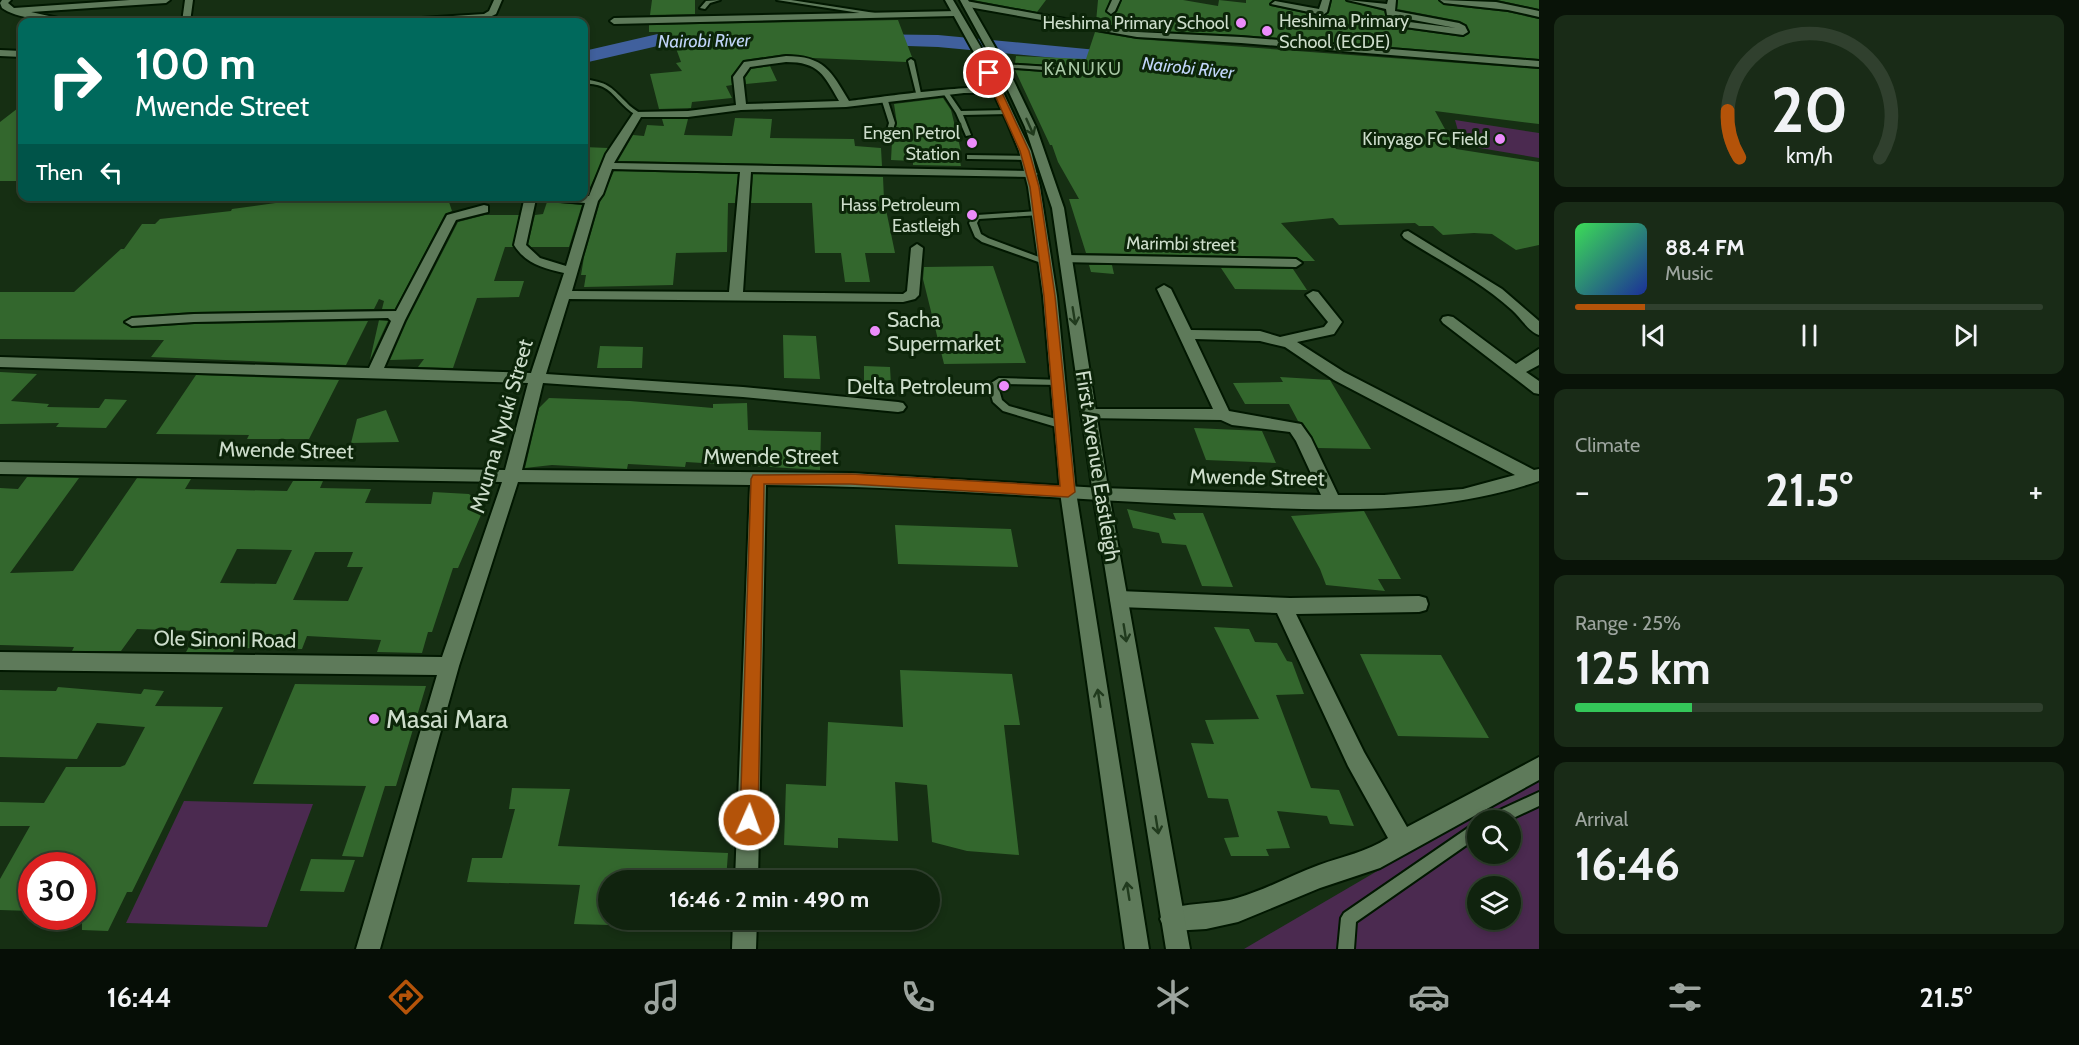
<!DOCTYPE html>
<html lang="en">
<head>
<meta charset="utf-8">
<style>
  body { margin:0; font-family:Cabin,sans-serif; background:#192b17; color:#f1f3f6; height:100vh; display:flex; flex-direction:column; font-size:22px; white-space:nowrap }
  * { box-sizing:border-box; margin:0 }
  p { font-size:20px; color:#9ca49e }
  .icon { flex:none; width:33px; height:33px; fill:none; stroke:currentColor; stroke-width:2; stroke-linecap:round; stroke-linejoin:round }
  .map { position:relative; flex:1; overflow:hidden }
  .sheet { display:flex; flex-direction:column; gap:15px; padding:15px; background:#091308; width:540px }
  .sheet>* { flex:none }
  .hud { position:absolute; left:18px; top:18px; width:570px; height:183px; border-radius:12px; box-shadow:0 3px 9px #0003,0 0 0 2px #30402e; background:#00695c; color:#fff; overflow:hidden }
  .tools { position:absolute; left:1467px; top:810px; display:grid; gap:12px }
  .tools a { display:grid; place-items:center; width:54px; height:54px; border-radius:50%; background:#10230e; box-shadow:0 3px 9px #0003,0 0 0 2px #30402e; font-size:30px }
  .speed { position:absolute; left:18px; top:852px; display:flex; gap:12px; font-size:30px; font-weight:700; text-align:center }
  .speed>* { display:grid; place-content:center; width:78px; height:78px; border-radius:50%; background:#10230e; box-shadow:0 3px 9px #0003,0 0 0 2px #30402e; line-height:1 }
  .speed .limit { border:9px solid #d22; background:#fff; color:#111 }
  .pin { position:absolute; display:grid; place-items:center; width:51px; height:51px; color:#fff; margin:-26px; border:3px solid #fff; border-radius:50%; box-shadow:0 2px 6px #0007 }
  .me { position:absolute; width:66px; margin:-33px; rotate:2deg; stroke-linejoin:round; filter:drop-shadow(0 0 4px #0008) }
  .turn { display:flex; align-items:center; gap:21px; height:126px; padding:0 18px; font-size:27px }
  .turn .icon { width:78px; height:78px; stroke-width:2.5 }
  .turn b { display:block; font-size:42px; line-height:51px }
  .then { display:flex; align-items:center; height:57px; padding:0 18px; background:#0003; gap:12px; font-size:22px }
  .big { font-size:45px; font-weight:700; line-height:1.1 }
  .sheet .card { flex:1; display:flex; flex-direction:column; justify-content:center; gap:9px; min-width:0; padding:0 21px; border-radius:12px; background:#192b17 }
  .sheet .dial { align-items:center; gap:0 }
  .dial svg { height:156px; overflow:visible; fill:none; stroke:#30402e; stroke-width:7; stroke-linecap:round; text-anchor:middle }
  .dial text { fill:#f1f3f6; stroke:none }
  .song { display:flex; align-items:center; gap:18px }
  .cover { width:72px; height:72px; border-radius:9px; background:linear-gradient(135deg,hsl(130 70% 55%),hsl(230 70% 35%)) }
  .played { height:6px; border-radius:3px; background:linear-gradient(90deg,#b45309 15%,#30402e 15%) }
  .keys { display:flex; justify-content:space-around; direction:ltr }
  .heat { display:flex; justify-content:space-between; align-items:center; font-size:33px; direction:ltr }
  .charge { height:9px; border-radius:4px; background:linear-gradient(90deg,#34c759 25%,#30402e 0) }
  .trip { position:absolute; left:598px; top:870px; width:342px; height:60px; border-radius:30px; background:#10230e; box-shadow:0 3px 9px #0003,0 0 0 2px #30402e; font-weight:700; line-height:60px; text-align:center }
  .tabs { display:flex; height:96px; justify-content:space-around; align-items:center; background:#060e06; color:#9ca49e }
  .tabs .icon { width:42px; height:42px }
  .tabs .selected { color:#b45309 }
  .tabs b { font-size:27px; color:#f1f3f6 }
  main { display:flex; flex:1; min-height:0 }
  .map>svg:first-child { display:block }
</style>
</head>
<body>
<main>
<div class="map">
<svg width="1539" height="949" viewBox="0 0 1539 949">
  <rect width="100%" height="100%" fill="#162f13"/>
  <path fill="#4b2a50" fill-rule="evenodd" d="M1455,120L1539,133V158L1462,145Z
    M1539,779V949H1244L1526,784ZM1478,820H1510V854H1478ZM1478,886H1510V920H1478Z
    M184,801L313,804L267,927L126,923Z"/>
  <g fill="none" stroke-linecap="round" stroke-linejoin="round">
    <path fill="#40609d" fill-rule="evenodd" d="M662,33L723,34L730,36L733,40L730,44L723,46L662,45L584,63V51Z
      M855,34L938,35L1139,54L1147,55L1150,60L1147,65L1139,66L938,47L848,44L845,40L848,36Z"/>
  </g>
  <path fill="#33672d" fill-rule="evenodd" d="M652,0H695V14L650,15Z
    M973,0H1046L1037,12Z
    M1098,0H1110L1105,12L1111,16L1117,12L1122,0H1183L1218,6L1219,0L1246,3V0H1273L1269,4L1271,6L1323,17L1329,13L1332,0H1345L1384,11L1386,17L1381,20L1383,26L1463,37L1469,34L1467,25L1460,21L1397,9L1398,0H1438L1444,5L1508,12L1539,19V59L1241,35L1137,30L1096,22Z
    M1497,0H1539V9Z
    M898,20L912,57L906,62L813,58L786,54L744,60L731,76L732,85L726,86L732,98L692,102L691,108L659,109L650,74L682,71L676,63L681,62L670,32H649V25Z
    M1095,32L1137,39L1539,69V124L1435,111L1456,149L1539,162V245L1516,250L1492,234L1474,233L1443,235L1433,226H1419L1415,223L1339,225L1333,218L1281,223L1315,261H1303L1296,257L1086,253L1069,199H1079L1058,162L1052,145H1050L1015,70L1083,75L1088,70L1083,67L1015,63L1016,56L1086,59Z
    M770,66L777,81L746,84L745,78L751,69Z
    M943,98L951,110L961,151H958L961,166L913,165V161L891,160L892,141L897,124L894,104Z
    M22,105V181H0V122Z
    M735,118L772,119L770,138L854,139L855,146L881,148L882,166L618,161L633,135L644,136L647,125L664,126L662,119H688L684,135L732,136Z
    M584,147L608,148L587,194H584Z
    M614,171L738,174L735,203H728L727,252L676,253L673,285L584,287L586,275H581L584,257L600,202Z
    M753,174L883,177L884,200L895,253H865L870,282H845L841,253H815L812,203H751Z
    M290,196H447L452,211L445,214L395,309H382L384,301L379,299L374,309L194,312L132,316L123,323L132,328L194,324L368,321L346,365L151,357L164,340L0,339V292H74L121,249H124L142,224H155L160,219L231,211L232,209L290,201Z
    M547,202L582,205L569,247H531L528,244L535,215L543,214Z
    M485,215H519L513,247H505L494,281H524L519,297L477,298L453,368L418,367L424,359L390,360L407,321L458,222Z
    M1089,265H1112L1114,274L1091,272Z
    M993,266L1026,363L944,364L923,279L924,267Z
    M1221,268L1293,269L1307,290L1235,289Z
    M379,320L388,321L370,360Z
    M783,335L816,336L820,379L784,378Z
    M600,346L643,347L642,368H597Z
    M864,366L890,367L891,385L864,384Z
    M0,372L37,374L11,401L49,404L47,407L99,408L105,399L127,400L106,428L56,427L59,423L0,424Z
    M196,375L339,380L309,439H247L249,435L156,434Z
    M1280,377L1330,380L1371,449L1318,448L1303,423L1298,421L1289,404H1245L1233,383L1283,382Z
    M549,398L630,401L713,408V404L747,403L748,430L821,432L820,470L686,462L685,467L628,464L627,469L552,465L525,468L539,408Z
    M386,410L399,442L351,443L357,419Z
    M1194,428L1262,431L1276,463L1206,460Z
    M27,477L79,478L10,573L73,571L137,478L191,479L185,489L287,491L293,481H323L320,488L371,489L365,503L431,504L433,492L469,494L484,508L458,568H453L432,632H428L422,653L377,652L381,640L307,636L302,649L235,648L233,652H186L198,631L137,629L121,651H72L74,647L0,645V488L18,489ZM237,549L292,550L276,584L220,583ZM315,552H353L347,567H363L348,601L293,600Z
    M1127,509L1176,520L1173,513H1203L1233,587L1202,586L1186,545L1162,543L1159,533L1133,528Z
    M1364,511L1401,579H1378L1385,591L1326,585L1320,569L1291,516Z
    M895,525L1011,529L1018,567L898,564Z
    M1214,627L1249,629L1255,642L1277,643L1287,661L1292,662L1304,694L1276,695L1311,788L1339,790L1354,826L1330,824L1327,816L1277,811L1290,848L1266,849L1269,856H1231L1224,838L1239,837L1228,799L1208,798L1191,743L1214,744L1205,720L1259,719Z
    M1360,654L1441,655L1489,738L1398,736Z
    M900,670L1012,674L1020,725H1004L1019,855L967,851L932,842L927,785L895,782L898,841L838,838V848L784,845L786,784L826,786L828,722L903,727Z
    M295,684L426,686L396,786H385L363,857L342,856L366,786L253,784Z
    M58,687L141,694L144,689L164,691L155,706L223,707L132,892H127L108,931L82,930V866H32V911L0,910V879L30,826H0V802L44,803L66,767H120L125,765L145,727L97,723L77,759L0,757V690L56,691Z
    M512,788L570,789L558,846L728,853L726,880H609V925L574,924L580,885L467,882L472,858H502L515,809H509Z
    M311,859L355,860L344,892L300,891Z"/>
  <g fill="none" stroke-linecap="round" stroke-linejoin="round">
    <g stroke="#011700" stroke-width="4">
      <path id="service" d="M720,0L710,3L705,9L700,8L706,1Z
        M777,0H791L888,15L885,17Z
        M911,59L914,61L922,98L917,97L908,61Z
        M1003,64L1083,69L1086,71L1083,73L1001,67V65Z
        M584,79C608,83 609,85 626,102C630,107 636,110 641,114L636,115C622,107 614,92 603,87C597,84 590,84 584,83Z
        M944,92H948L961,111L1008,110L1011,112L1008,114L963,115L971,135L966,136L956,113L943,93Z
        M885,99L888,101L895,123L890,140L887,142L884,140L889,123L882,101Z
        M967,155L1027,156L1031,158L1027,160L970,159H967Z
        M1038,211L1042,213L1041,215L979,219L977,223L981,234L988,238L1047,260V264H1044L982,242L975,237L969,223L974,215H977Z
        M999,378L1062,380L1064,382L1062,384L1059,385L1001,384L998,386L1002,400L1009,406L1067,422L1068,425L1067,428L1063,429L1003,411L993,402L988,385Z
        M1539,792V806L1509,820H1487L1489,815Z
        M1478,821V837L1356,922L1354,949H1338L1341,918L1344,913Z"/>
    </g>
    <g stroke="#011700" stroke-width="4">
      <path id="minor" d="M2,0H11L8,3L14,8L130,0H170L166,3L31,12L67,20L68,22C51,22 15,18 2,8L0,3Z
        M185,0H193L190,22H182Z
        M494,0H502L496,14C477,25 424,24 402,22L406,19L484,14L489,11Z
        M1112,0H1120L1115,11L1111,14L1107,11Z
        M1322,0H1330L1327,12L1323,15L1271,4L1275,1L1319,9Z
        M1347,0L1387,4L1388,0H1396L1395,11L1459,23L1465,26L1468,32L1463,35L1383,24V20L1386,19L1456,28L1387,15L1386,9Z
        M1440,0L1496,2L1539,11V17L1508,10L1444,3Z
        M966,1L1137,32L1241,37L1539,61V67L1241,43L1137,37L963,6V2Z
        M958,11L959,13L955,16L614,24L610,21L614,18Z
        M0,50L22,51V57L0,56Z
        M786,56C824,56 831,71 849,101C872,98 991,81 1003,90L998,93H964L846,107L741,110L688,117H641L614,163L1032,171L1038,174L1032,177L751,172L743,292L903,294L907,291L911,248L917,244L923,248L919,295L915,299L903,302L569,299L546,374L743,387L898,402L903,403L906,407L903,411L898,412L743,397L543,383L522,470L851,473L1101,488L1321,495L1296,441L1290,432L1232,425L1221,420L1084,418L1081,414L1084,410L1089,409H1213L1157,289L1164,285L1171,289L1191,330L1260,331L1280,337L1324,327L1328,322L1306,295L1313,291L1318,292L1342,322L1334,334L1297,342L1344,372L1534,470L1539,469V481C1432,518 1313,510 1202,505C1056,499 912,486 766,485L758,880H735L750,485L518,482L459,666L380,949H356L437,675L0,670V652L442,657L502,482L0,474V462L505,470L528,383L0,367V357L369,368L391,321L388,318L194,322L132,326L125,322L132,318L194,314L396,311L447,215L484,205L488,206V212L456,220L405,320L384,368L531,373L564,273C543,268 526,264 514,245L525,196H589L606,154L634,112L688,111L736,105L733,77L744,62ZM786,62C819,62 824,75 839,101L746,104L743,77L750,67ZM612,169L740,172L729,292L572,291L598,201L603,194ZM536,199L585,203L566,266L540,258L526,245ZM1195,339L1260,341L1285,347L1334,380L1515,475L1463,489L1384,495H1338L1311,438L1301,424L1229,411Z
        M1408,231L1502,289L1539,321V335C1529,332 1520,317 1512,310C1480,281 1440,261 1404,238L1402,235L1404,232Z
        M1066,255L1296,259L1302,263L1296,267L1061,262L1060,259L1061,256Z
        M1448,316L1453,317L1516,364L1539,349V365L1526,372L1539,381V394L1534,393L1443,323L1441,320L1443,317Z
        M1119,591L1290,598L1419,596L1426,598L1428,604L1426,610L1419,612L1296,614L1364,752L1407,827L1539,757V780L1380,868L1320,888L1238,922L1206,929L1172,931L1164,927L1160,919L1164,911C1183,902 1214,905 1237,898C1265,890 1292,875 1319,865C1343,856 1367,852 1388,838L1348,766L1277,613L1119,607L1112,605L1110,599L1112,593Z
        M733,920H757L756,949H732Z"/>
    </g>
    <g stroke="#011700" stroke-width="4">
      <path id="secondary" d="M945,0H953L986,56L1018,124L1031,151L1040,187L1057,296L1076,492L1149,949H1125L1060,492L1043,296L1028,187L1019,151L1008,124L976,56Z
        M960,0H968L1011,75L1036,127L1064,208L1109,494L1190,949H1166L1093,494L1052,208L1025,127L1001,75Z"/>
    </g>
    <use href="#service" fill="#5e7a5a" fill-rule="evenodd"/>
    <use href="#minor" fill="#5e7a5a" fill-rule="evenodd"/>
    <use href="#secondary" fill="#5e7a5a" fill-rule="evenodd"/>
  </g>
  <defs><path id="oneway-shaft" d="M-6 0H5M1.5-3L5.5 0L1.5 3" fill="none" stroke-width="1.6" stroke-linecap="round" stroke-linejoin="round" transform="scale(1.5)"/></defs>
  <g stroke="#203a1d">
    <use href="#oneway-shaft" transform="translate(1030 127) rotate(66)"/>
    <use href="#oneway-shaft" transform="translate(1074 316) rotate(81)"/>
    <use href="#oneway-shaft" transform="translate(1125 633) rotate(81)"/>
    <use href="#oneway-shaft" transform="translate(1099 698) rotate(-99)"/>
    <use href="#oneway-shaft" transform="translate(1157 825) rotate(81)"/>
    <use href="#oneway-shaft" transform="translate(1128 891) rotate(-99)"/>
  </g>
  <path fill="#b45309" stroke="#753606" stroke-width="1.5" d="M989,71L993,73L1029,151L1039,187L1055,296L1075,492L1068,497L851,484H764L758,820L756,827L749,830L743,827L740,820L751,479L753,475L851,474L1060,486L1044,296L1030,187L1020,151L985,73Z"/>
  <g fill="#ec8cfb" stroke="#0c2509" stroke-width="2">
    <circle cx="1241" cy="23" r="6"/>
    <circle cx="1267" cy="31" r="6"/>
    <circle cx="1500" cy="139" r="6"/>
    <circle cx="972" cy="143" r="6"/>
    <circle cx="972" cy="215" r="6"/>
    <circle cx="875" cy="331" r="6"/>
    <circle cx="1004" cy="386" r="6"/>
    <circle cx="374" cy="719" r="6"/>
  </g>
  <g text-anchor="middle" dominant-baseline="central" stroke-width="6" stroke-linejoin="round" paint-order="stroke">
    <g font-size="18" fill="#cdddcb" stroke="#0c2509" text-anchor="end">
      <text x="1279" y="21" text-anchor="start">Heshima Primary<tspan x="1279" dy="21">School (ECDE)</tspan></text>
      <text x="1229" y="23">Heshima Primary School</text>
      <text x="960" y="133">Engen Petrol<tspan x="960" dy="21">Station</tspan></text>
      <text x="1488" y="139">Kinyago FC Field</text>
      <text x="960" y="205">Hass Petroleum<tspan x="960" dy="21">Eastleigh</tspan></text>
    </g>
    <g font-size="18" font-style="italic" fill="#c1d5f9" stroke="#0c2509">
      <text transform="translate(704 41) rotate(-1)">Nairobi River</text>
      <text transform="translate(1188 68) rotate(6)">Nairobi River</text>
    </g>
    <g font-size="18" letter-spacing="1.5" fill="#a9c8a5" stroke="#0c2509">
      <text x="1083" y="69">KANUKU</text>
    </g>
    <g font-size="18" fill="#cdddcb" stroke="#0c2509">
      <text transform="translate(1181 244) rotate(1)">Marimbi street</text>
    </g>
    <g font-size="21" fill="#cdddcb" stroke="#0c2509" text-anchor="start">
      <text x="887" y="319">Sacha<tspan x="887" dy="24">Supermarket</tspan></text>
      <text x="992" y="386" text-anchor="end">Delta Petroleum</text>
    </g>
    <g font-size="21" fill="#cdddcb" stroke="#0c2509">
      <text transform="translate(501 426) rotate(-74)">Mvuma Nyuki Street</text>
      <text transform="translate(286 450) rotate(1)">Mwende Street</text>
      <text x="771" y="456">Mwende Street</text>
      <text transform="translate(1098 466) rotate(81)">First Avenue Eastleigh</text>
      <text transform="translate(1257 477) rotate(1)">Mwende Street</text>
      <text transform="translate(225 639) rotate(1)">Ole Sinoni Road</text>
    </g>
    <g font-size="26" fill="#cdddcb" stroke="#0c2509" text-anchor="start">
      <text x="386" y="719">Masai Mara</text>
    </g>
  </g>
</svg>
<div class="tools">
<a><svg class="icon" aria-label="search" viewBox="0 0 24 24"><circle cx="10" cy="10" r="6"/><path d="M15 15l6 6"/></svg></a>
<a><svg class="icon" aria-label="layers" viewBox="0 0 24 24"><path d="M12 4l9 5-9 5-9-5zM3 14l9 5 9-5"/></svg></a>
</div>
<div class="speed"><div class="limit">30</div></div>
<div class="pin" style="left:989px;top:73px;background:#d93025"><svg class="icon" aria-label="arrive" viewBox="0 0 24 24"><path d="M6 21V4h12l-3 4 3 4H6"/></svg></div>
<svg class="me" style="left:749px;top:820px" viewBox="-20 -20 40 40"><circle r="17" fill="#b45309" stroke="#fff" stroke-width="3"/><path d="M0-11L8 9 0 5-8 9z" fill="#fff"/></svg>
<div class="trip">16:46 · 2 min · 490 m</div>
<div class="hud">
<div class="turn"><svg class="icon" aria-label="right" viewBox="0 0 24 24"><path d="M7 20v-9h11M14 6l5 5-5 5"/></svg><div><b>100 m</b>Mwende Street</div></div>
<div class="then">Then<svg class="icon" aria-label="left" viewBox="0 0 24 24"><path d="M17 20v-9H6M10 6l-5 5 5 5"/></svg></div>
</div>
</div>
<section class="sheet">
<div class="card dial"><svg viewBox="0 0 100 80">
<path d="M14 69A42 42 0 1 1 86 69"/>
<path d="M14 69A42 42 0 0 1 8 45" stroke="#b45309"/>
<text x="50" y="56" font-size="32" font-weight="700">20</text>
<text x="50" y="72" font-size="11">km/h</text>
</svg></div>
<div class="card">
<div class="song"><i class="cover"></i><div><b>88.4 FM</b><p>Music</p></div></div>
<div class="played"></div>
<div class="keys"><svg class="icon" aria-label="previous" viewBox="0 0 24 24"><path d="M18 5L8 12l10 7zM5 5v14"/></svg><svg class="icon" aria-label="pause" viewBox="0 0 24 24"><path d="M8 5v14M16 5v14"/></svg><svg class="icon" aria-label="next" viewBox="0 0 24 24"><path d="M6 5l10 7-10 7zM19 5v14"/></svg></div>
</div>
<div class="card"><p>Climate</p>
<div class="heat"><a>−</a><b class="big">21.5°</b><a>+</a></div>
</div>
<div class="card"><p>Range · 25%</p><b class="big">125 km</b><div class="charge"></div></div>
<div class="card"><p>Arrival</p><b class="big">16:46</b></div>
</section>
</main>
<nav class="tabs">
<b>16:44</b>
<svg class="icon selected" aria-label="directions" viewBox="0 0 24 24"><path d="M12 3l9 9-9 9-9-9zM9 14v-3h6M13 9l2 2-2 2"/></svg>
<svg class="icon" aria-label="music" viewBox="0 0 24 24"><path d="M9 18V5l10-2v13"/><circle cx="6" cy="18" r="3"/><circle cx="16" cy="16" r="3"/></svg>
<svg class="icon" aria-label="phone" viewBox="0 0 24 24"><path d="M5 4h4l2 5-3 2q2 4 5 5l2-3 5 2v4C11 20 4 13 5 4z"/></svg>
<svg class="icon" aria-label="climate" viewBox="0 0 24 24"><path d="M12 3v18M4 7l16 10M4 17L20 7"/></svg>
<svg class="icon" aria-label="car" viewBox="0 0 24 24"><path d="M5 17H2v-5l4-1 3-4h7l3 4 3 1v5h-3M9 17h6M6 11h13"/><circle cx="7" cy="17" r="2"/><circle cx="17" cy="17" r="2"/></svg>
<svg class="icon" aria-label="filters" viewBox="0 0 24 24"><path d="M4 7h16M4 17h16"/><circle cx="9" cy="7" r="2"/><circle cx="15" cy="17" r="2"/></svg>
<b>21.5°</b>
</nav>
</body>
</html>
